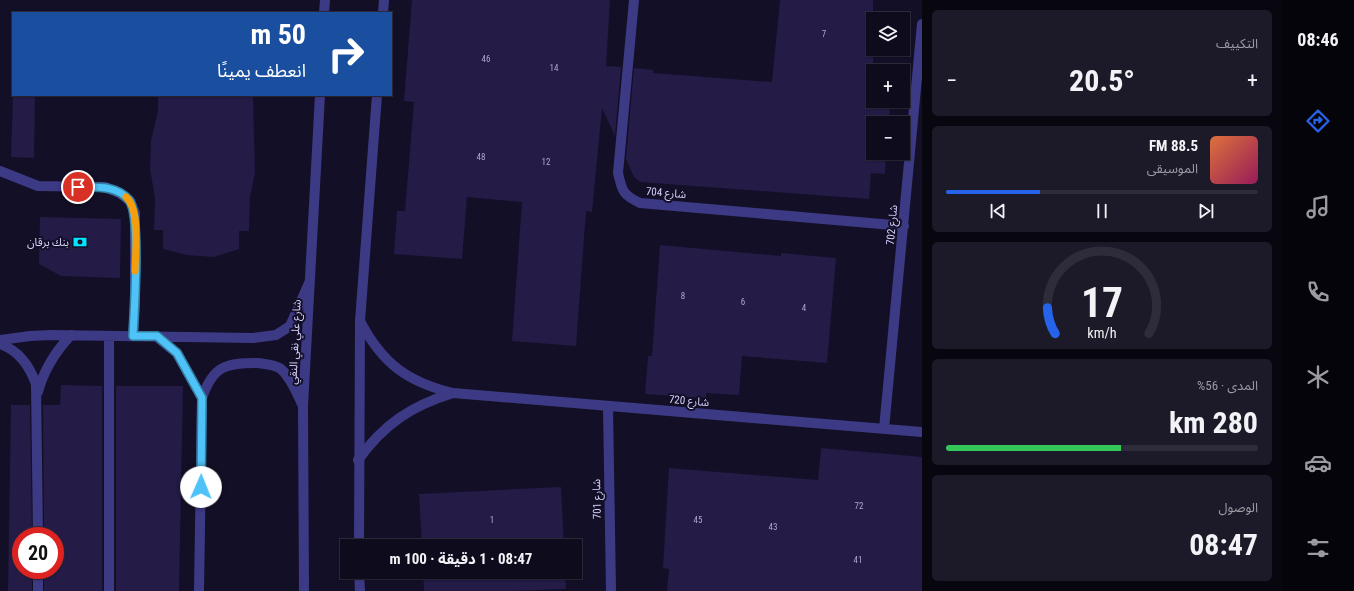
<!DOCTYPE html>
<html lang="ar">
<head>
<meta charset="utf-8">
<style>
  body { margin:0; font-family:"Roboto Condensed","Noto Sans Arabic",sans-serif; background:#1c1929; color:#f1f3f6; direction:rtl; height:100vh; display:flex; flex-direction:column; font-size:15px; white-space:nowrap }
  * { box-sizing:border-box; margin:0 }
  p { font-size:13px; color:#9b9ba3 }
  .icon { flex:none; width:22px; height:22px; fill:none; stroke:currentColor; stroke-width:2; stroke-linecap:round; stroke-linejoin:round }
  .map { position:relative; flex:1; overflow:hidden; direction:ltr }
  .side { display:flex; flex-direction:column; gap:10px; padding:10px; background:#08060f; width:360px }
  .side>* { flex:none }
  .banner { position:absolute; left:12px; top:12px; width:380px; height:84px; border-radius:0px; box-shadow:0 1px 3px #0004,0 0 0 1px #2e2b3b; direction:rtl; background:#1a4fa0; color:#fff; overflow:hidden }
  .tools { position:absolute; left:866px; top:12px; display:grid; gap:8px }
  .tools a { display:grid; place-items:center; width:44px; height:44px; border-radius:0px; background:#0e0b1c; box-shadow:0 1px 3px #0004,0 0 0 1px #2e2b3b; font-size:20px }
  .speed { position:absolute; left:12px; top:527px; display:flex; gap:8px; font-size:20px; font-weight:700; text-align:center }
  .speed>* { display:grid; place-content:center; width:52px; height:52px; border-radius:50%; background:#0e0b1c; box-shadow:0 1px 3px #0004,0 0 0 1px #2e2b3b; line-height:1 }
  .speed .limit { border:6px solid #d22; background:#fff; color:#111 }
  .pin { position:absolute; display:grid; place-items:center; width:34px; height:34px; color:#fff; margin:-17px; border:2px solid #fff; border-radius:50%; box-shadow:0 1px 4px #0007 }
  .me { position:absolute; width:44px; margin:-22px; rotate:1deg; stroke-linejoin:round; filter:drop-shadow(0 0 3px #0008) }
  .turn { display:flex; align-items:center; gap:14px; height:84px; padding:0 20px; font-size:18px }
  .turn .icon { width:52px; height:52px; stroke-width:2.5 }
  .turn b { display:block; font-size:28px; line-height:34px }
  .big { font-size:30px; font-weight:700; line-height:1.1 }
  .side .tile { flex:1; display:flex; flex-direction:column; justify-content:center; gap:6px; min-width:0; padding:0 14px; border-radius:6px; background:#1c1929 }
  .side .dial { align-items:center; gap:0 }
  .dial svg { height:104px; overflow:visible; fill:none; stroke:#2e2b3b; stroke-width:7; stroke-linecap:round; text-anchor:middle }
  .dial text { fill:#f1f3f6; stroke:none }
  .song { display:flex; align-items:center; gap:12px }
  .cover { width:48px; height:48px; border-radius:6px; background:linear-gradient(135deg,hsl(20 70% 55%),hsl(330 70% 35%)) }
  .played { height:4px; border-radius:2px; background:linear-gradient(90deg,#2563eb 30%,#2e2b3b 30%) }
  .keys { display:flex; justify-content:space-around; direction:ltr }
  .heat { display:flex; justify-content:space-between; align-items:center; font-size:22px; direction:ltr }
  .charge { height:6px; border-radius:3px; background:linear-gradient(90deg,#34c759 56%,#2e2b3b 0) }
  .trip { position:absolute; left:340px; top:539px; width:242px; height:40px; border-radius:0px; background:#0e0b1c; box-shadow:0 1px 3px #0004,0 0 0 1px #2e2b3b; font-weight:700; line-height:40px; text-align:center; direction:rtl }
  main { display:flex; flex:1; min-height:0 }
  .dock { display:flex; flex-direction:column; width:72px; justify-content:space-around; align-items:center; background:#06040b; color:#9b9ba3 }
  .dock .icon { width:28px; height:28px }
  .dock .selected { color:#2563eb }
  .dock b { font-size:18px; color:#f1f3f6 }
  .map>svg:first-child { display:block }
</style>
</head>
<body>
<main>
<nav class="dock">
<b>08:46</b>
<svg class="icon selected" aria-label="directions" viewBox="0 0 24 24"><path d="M12 3l9 9-9 9-9-9zM9 14v-3h6M13 9l2 2-2 2"/></svg>
<svg class="icon" aria-label="music" viewBox="0 0 24 24"><path d="M9 18V5l10-2v13"/><circle cx="6" cy="18" r="3"/><circle cx="16" cy="16" r="3"/></svg>
<svg class="icon" aria-label="phone" viewBox="0 0 24 24"><path d="M5 4h4l2 5-3 2q2 4 5 5l2-3 5 2v4C11 20 4 13 5 4z"/></svg>
<svg class="icon" aria-label="climate" viewBox="0 0 24 24"><path d="M12 3v18M4 7l16 10M4 17L20 7"/></svg>
<svg class="icon" aria-label="car" viewBox="0 0 24 24"><path d="M5 17H2v-5l4-1 3-4h7l3 4 3 1v5h-3M9 17h6M6 11h13"/><circle cx="7" cy="17" r="2"/><circle cx="17" cy="17" r="2"/></svg>
<svg class="icon" aria-label="filters" viewBox="0 0 24 24"><path d="M4 7h16M4 17h16"/><circle cx="9" cy="7" r="2"/><circle cx="15" cy="17" r="2"/></svg>
</nav>
<section class="side">
<div class="tile"><p>التكييف</p>
<div class="heat"><a>−</a><b class="big">20.5°</b><a>+</a></div>
</div>
<div class="tile">
<div class="song"><i class="cover"></i><div><b>88.5 FM</b><p>الموسيقى</p></div></div>
<div class="played"></div>
<div class="keys"><svg class="icon" aria-label="previous" viewBox="0 0 24 24"><path d="M18 5L8 12l10 7zM5 5v14"/></svg><svg class="icon" aria-label="pause" viewBox="0 0 24 24"><path d="M8 5v14M16 5v14"/></svg><svg class="icon" aria-label="next" viewBox="0 0 24 24"><path d="M6 5l10 7-10 7zM19 5v14"/></svg></div>
</div>
<div class="tile dial"><svg viewBox="0 0 100 80">
<path d="M14 69A42 42 0 1 1 86 69"/>
<path d="M14 69A42 42 0 0 1 8 49" stroke="#2563eb"/>
<text x="50" y="56" font-size="32" font-weight="700">17</text>
<text x="50" y="72" font-size="11">km/h</text>
</svg></div>
<div class="tile"><p>المدى · 56%</p><b class="big">280 km</b><div class="charge"></div></div>
<div class="tile"><p>الوصول</p><b class="big">08:47</b></div>
</section>
<div class="map">
<svg width="922" height="591" viewBox="0 0 922 591">
  <rect width="100%" height="100%" fill="#130f26"/>
  <path fill="#241b47" d="M412,0H610L606,66L621,67L615,136L602,108L592,212L586,211L576,346L512,341L522,202L467,197L462,259L394,254L397,211H405L414,102L404,101Z
    M780,0H873V101H890L889,123H873V153H886L885,174L871,173L869,199L640,182L634,177L626,159L634,68L653,70V73L772,82Z
    M13,95H35L34,158L11,157Z
    M158,95H253L255,173L250,197L249,231H239V249L214,257L187,255L163,249V230H154L155,198L150,169L151,140L158,111Z
    M40,217L121,219L120,278L61,276L39,264Z
    M660,245L781,256V253L836,258L827,363L742,356L739,395L706,393V398L645,394L648,356H652Z
    M61,385L102,386V591H44V570H55V536H44L43,405H60Z
    M116,386H183L179,591H116Z
    M11,405H30L32,536H21V570H32V591H8Z
    M821,448L922,457V591H667L669,569L663,568L669,468L818,480Z
    M561,487L564,546H422L419,494Z
    M423,572H565L566,589L513,591H424Z"/>
  <g fill="none" stroke-linecap="round" stroke-linejoin="round">
    <path stroke="#3d3a85" stroke-width="10" d="M0,171L38,186L105,187L120,193L130,201L135,213V305L133,336
      M157,337L177,353L202,398
      M0,340L30,336L51,335L253,338L276,335L290,326L309,283
      M0,344C19,351 29,365 36,384L38,536
      M38,392C44,369 55,352 71,335
      M38,570V591
      M109,591V337
      M199,591L202,398C213,366 225,363 258,363C264,364 276,365 281,369C292,379 297,394 303,406"/>
    <path stroke="#3d3a85" stroke-width="10" d="M634,0L618,173C622,191 623,195 640,203L904,226
      M360,321C382,363 407,382 453,393L922,432
      M608,406L611,591
      M884,429L922,24
      M358,460C384,424 411,406 453,393"/>
    <path stroke="#3d3a85" stroke-width="10" d="M324,13L325,0
      M383,13L384,0
      M359,546L360,321L377,95
      M359,572L360,591
      M304,591L303,406L320,95"/>
  </g>
  <g fill="none" stroke-linecap="round" stroke-linejoin="round">
    <g stroke="#337fa1" stroke-width="10">
      <path id="route" d="M78,187C96,187 116,185 129,200C141,214 134,314 133,336H157L177,353L202,398L201,487"/>
    </g>
    <use href="#route" stroke="#4fc3f7" stroke-width="7"/>
    <path stroke="#f59e0b" stroke-width="7" d="M126,197C141,210 135,252 135,271"/>
  </g>
  <defs>
    <g id="bank-bare" transform="scale(1.08)"><path d="M-6-4H6V4H-6ZM0-2.3a2.3 2.3 0 1 0 0 4.6a2.3 2.3 0 1 0 0-4.6Z" fill="#00e5ff" stroke="#130f26" stroke-width="2.5" paint-order="stroke"/></g>
  </defs>
  <g fill-rule="evenodd">
    <use href="#bank-bare" x="80" y="242"/>
  </g>
  <g text-anchor="middle" dominant-baseline="central" stroke-width="4" stroke-linejoin="round" paint-order="stroke">
    <g font-size="9" fill="#aca6d1">
      <text x="824" y="34">7</text>
      <text x="486" y="59">46</text>
      <text x="554" y="68">14</text>
      <text x="481" y="157">48</text>
      <text x="546" y="162">12</text>
      <text x="683" y="296">8</text>
      <text x="743" y="302">6</text>
      <text x="804" y="308">4</text>
      <text x="859" y="506">72</text>
      <text x="492" y="520">1</text>
      <text x="698" y="520">45</text>
      <text x="773" y="527">43</text>
      <text x="858" y="560">41</text>
    </g>
    <g font-size="11" fill="#d9d4ff" stroke="#130f26">
      <text transform="translate(666 193) rotate(5)">شارع 704</text>
      <text transform="translate(892 225) rotate(-85)">شارع 702</text>
      <text transform="translate(295 342) rotate(-87)">شارع علي نقي النقي</text>
      <text transform="translate(689 401) rotate(5)">شارع 720</text>
      <text transform="translate(597 499) rotate(-91)">شارع 701</text>
    </g>
    <g font-size="11" fill="#d9d4ff" stroke="#130f26" text-anchor="end">
      <text x="69" y="242">بنك برقان</text>
    </g>
  </g>
</svg>
<div class="tools">
<a><svg class="icon" aria-label="layers" viewBox="0 0 24 24"><path d="M12 4l9 5-9 5-9-5zM3 14l9 5 9-5"/></svg></a>
<a>+</a>
<a>−</a>
</div>
<div class="speed"><div class="limit">20</div></div>
<div class="pin" style="left:78px;top:187px;background:#d93025"><svg class="icon" aria-label="arrive" viewBox="0 0 24 24"><path d="M6 21V4h12l-3 4 3 4H6"/></svg></div>
<svg class="me" style="left:201px;top:487px" viewBox="-20 -20 40 40"><circle r="19" fill="#fff"/><path d="M0-13L10 11 0 6-10 11z" fill="#4fc3f7"/></svg>
<div class="trip">08:47 · 1 دقيقة · 100 m</div>
<div class="banner">
<div class="turn"><svg class="icon" aria-label="right" viewBox="0 0 24 24"><path d="M7 20v-9h11M14 6l5 5-5 5"/></svg><div><b>50 m</b>انعطف يمينًا</div></div>
</div>
</div>
</main>
</body>
</html>
